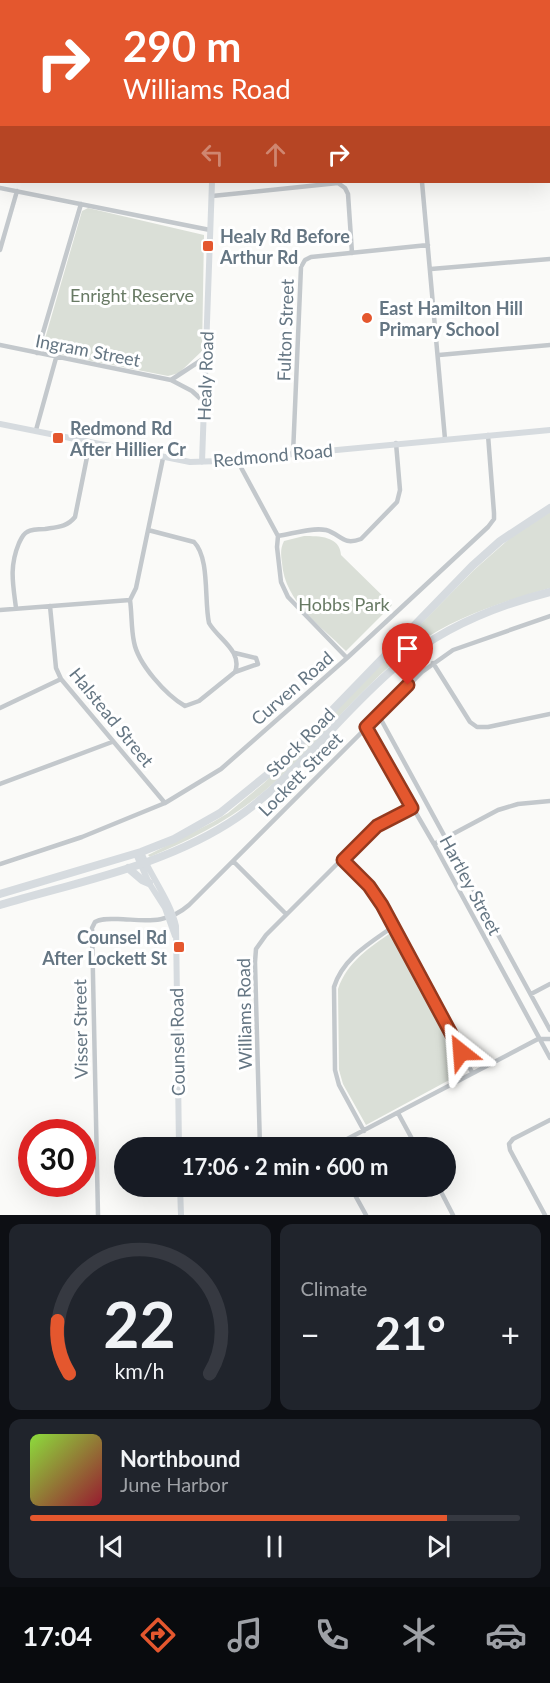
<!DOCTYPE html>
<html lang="en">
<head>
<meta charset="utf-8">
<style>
  body { margin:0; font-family:Lato,sans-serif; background:#20242c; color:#f1f3f6; height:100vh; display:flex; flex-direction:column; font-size:22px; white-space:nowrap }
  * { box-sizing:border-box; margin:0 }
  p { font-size:20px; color:#9ea1a6 }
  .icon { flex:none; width:33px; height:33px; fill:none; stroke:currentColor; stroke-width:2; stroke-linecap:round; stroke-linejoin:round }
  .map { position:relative; height:1215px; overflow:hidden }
  .drawer { display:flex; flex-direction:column; gap:9px; padding:9px; background:#0d0f14; flex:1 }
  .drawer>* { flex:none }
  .top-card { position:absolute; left:0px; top:0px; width:550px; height:183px; box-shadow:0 6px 24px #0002; background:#e4572e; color:#fff; overflow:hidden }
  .speed { position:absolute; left:18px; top:1119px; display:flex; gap:12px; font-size:30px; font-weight:700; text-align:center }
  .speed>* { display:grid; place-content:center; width:78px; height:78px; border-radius:50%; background:#171b24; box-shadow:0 6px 24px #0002; line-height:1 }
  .speed .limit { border:9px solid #d22; background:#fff; color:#111 }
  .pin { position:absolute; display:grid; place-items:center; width:51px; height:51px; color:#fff; margin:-62px -26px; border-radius:50% 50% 50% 0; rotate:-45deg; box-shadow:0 0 6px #0007 }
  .pin .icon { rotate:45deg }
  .me { position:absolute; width:66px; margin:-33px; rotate:332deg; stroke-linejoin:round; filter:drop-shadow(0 0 4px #0008) }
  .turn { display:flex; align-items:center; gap:21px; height:126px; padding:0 24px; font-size:27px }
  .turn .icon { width:78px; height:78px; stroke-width:2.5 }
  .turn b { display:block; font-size:42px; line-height:51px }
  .lanes { display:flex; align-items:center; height:57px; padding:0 24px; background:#0003; justify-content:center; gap:30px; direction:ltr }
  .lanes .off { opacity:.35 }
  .big { font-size:45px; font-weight:700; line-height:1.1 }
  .drawer .card { flex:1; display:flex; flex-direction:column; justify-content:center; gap:9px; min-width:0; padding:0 21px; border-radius:12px; background:#20242c }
  .drawer .dial { align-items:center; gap:0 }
  .dial svg { height:156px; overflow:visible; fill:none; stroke:#363941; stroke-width:7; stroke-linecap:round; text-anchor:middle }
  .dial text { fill:#f1f3f6; stroke:none }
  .song { display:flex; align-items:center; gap:18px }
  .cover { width:72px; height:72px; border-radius:9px; background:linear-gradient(135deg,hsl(90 70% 55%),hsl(350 70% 35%)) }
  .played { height:6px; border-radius:3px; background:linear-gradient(90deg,#e4572e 85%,#363941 85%) }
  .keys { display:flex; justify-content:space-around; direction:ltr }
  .heat { display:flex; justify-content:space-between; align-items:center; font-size:33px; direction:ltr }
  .drawer .tiles { flex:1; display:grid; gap:9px; grid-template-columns:1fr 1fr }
  .card:last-child { grid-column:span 2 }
  .trip { position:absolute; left:114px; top:1137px; width:342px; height:60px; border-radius:30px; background:#171b24; box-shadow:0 6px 24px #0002; font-weight:700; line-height:60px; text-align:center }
  .tabs { display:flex; height:96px; justify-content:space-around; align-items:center; background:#090b0e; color:#9ea1a6 }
  .tabs .icon { width:42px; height:42px }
  .tabs .on { color:#e4572e }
  .tabs b { font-size:27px; color:#f1f3f6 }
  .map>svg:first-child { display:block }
</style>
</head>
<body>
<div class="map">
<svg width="550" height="1215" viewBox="0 0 550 1215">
  <rect width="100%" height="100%" fill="#fafaf8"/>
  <path fill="#dadfd7" d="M88,208L204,235L202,351L179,373L168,376L46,352L42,349L82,211Z
    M550,512V588C503,602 456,616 416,645C357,688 316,749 261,794C227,822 190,840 150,857L148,855L152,853L213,822L228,813L264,783L474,570L509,539Z
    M304,536C319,536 340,536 341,555L392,605L346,651C320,625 285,602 282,563C281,555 280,549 284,541Z
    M392,932L396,935L465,1068L464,1072L366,1125L343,1084L339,1070L338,989C347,962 370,947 392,932Z"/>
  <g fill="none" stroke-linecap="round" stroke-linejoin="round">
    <path stroke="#c3c8cc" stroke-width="4.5" d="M83,0L90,2
      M486,2L502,0
      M549,84H550
      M0,91L2,92
      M549,166H550
      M422,182L445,439
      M0,188L210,230
      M212,196L338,183L345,188L348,194L352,253
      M0,250L17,191
      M431,269L550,259
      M0,345L171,380L192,391L204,402
      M37,353L81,204
      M439,355L550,345
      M171,380L206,357
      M36,430L56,358
      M293,454L301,267L305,260L311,257L428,245
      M237,460L278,536L277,547L281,582L288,597L347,658
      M278,536C292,534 312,527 326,530C341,534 342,546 361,539L397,502L400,490L396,443
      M130,600C132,614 131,628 134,642C138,664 166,695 185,706L199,701L235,672C243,651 218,639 209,623C204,601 210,558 194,542L148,530
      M50,606L56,668L61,679L165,803
      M16,608C13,584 9,567 19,543C21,539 23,534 27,532C32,529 40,529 45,529C58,527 67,527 75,517L90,442
      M0,610L130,600L136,588L163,458
      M433,663L470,722L477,727H488L550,714
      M235,672L258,664L256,658L235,653
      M0,708L61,679
      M378,714L550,1030
      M366,727L434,844L550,1058
      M0,784L112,742
      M434,844L498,810L518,804L550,801
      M343,860L369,886L382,905L472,1072
      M233,861L286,914
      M0,864L82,837L165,803L221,769L347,658L488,527L494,519V513L488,435
      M531,994L550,984
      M398,1113L417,1148
      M364,1131L339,1085L335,1070L334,987C343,958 370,943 394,926
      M260,1148L255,962L256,949L266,935L361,840L377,826L412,808
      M330,1148L538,1039H550
      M350,1186L366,1215
      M438,1186L453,1215
      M98,1215L92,928L95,922C102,918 109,919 118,919C146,920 166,925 189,905L422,672L453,650L550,616
      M545,1215L510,1150L509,1144L513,1139L550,1120"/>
    <path stroke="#d6dbdf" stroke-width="6" d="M219,2V0
      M0,424L190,462L219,461L550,430
      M202,462L212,182
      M141,852C151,877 170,900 176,926L179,1148
      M136,854L149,883L165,908L175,936
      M180,1186L181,1215"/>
    <path stroke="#d6dbdf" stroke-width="8" d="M128,868L142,880L149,883
      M0,894L141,852L174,839L220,813L278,766L472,566L500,541L550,508
      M0,905C81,881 168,865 238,817C299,774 342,711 399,664C443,627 495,606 550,592"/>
  </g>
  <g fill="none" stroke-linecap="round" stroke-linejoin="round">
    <g stroke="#94391e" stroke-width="15">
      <path id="route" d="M408,685L366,727L412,808L377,826L343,860L369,886L382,905L461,1052"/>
    </g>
    <use href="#route" stroke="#e4572e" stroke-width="10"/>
  </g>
  <g fill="#e4572e" stroke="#fff" stroke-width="2">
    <rect x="202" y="240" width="12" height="12" rx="3"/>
    <circle cx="367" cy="318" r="6"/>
    <rect x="52" y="432" width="12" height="12" rx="3"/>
    <rect x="173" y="941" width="12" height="12" rx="3"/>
  </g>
  <g text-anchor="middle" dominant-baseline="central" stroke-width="6" stroke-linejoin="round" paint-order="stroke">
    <g font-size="18" font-weight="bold" fill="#657683" stroke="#fff" text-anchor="start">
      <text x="220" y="236">Healy Rd Before<tspan x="220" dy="21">Arthur Rd</tspan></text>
      <text x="379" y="308">East Hamilton Hill<tspan x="379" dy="21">Primary School</tspan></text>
      <text x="70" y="428">Redmond Rd<tspan x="70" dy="21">After Hillier Cr</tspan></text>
      <text x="167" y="937" text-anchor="end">Counsel Rd<tspan x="167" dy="21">After Lockett St</tspan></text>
    </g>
    <g font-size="18" fill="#687a64" stroke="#fff">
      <text x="132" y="295">Enright Reserve</text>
      <text x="344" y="604">Hobbs Park</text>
    </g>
    <g font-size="18" fill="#657683" stroke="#fff">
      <text transform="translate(285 330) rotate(-88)">Fulton Street</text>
      <text transform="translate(88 350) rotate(11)">Ingram Street</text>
      <text transform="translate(205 376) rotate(-88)">Healy Road</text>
      <text transform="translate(273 455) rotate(-5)">Redmond Road</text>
      <text transform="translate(292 688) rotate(-41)">Curven Road</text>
      <text transform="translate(112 717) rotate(51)">Halstead Street</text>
      <text transform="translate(300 742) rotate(-45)">Stock Road</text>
      <text transform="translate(300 774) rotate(-45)">Lockett Street</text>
      <text transform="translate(471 885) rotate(62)">Hartley Street</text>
      <text transform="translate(244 1014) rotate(-91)">Williams Road</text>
      <text transform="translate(80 1029) rotate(-91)">Visser Street</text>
      <text transform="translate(177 1042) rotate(-91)">Counsel Road</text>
    </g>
  </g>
</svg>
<div class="speed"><div class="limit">30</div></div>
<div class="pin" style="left:408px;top:685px;background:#d93025"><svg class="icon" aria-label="arrive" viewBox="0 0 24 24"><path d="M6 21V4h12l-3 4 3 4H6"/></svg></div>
<svg class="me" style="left:461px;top:1052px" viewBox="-20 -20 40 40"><path d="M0-17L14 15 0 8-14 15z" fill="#e4572e" stroke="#fff" stroke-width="4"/></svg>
<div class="trip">17:06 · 2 min · 600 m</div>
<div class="top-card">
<div class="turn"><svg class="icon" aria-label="right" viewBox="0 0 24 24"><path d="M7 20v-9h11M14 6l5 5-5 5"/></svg><div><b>290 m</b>Williams Road</div></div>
<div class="lanes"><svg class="icon off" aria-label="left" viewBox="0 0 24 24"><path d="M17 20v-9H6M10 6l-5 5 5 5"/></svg><svg class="icon off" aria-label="ahead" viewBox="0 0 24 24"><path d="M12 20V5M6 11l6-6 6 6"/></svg><svg class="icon" aria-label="right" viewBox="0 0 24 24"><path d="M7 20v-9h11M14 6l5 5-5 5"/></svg></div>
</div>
</div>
<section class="drawer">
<div class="tiles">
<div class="card dial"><svg viewBox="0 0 100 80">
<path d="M14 69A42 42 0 1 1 86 69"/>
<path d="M14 69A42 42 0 0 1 8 42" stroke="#e4572e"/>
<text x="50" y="56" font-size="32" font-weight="700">22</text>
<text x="50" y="72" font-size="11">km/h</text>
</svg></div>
<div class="card"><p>Climate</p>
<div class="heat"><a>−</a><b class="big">21°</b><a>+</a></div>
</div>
<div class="card">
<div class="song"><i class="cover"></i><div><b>Northbound</b><p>June Harbor</p></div></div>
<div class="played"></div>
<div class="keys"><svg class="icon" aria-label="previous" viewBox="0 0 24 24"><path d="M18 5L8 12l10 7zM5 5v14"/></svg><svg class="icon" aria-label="pause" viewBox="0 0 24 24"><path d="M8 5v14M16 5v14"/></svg><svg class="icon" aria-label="next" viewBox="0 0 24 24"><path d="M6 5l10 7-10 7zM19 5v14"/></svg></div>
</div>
</div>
</section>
<nav class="tabs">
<b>17:04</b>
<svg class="icon on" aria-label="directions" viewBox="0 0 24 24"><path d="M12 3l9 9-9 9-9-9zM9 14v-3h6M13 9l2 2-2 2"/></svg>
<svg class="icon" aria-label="music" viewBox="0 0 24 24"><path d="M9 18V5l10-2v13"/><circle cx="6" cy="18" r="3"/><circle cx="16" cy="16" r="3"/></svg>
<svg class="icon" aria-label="phone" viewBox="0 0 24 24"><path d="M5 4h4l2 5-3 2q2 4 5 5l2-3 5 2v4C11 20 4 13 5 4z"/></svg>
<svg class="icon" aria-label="climate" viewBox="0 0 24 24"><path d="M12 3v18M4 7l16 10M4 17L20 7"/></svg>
<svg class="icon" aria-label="car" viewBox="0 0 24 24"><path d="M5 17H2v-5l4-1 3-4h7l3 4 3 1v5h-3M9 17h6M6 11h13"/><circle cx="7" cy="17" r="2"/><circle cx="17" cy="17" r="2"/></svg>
</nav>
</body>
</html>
